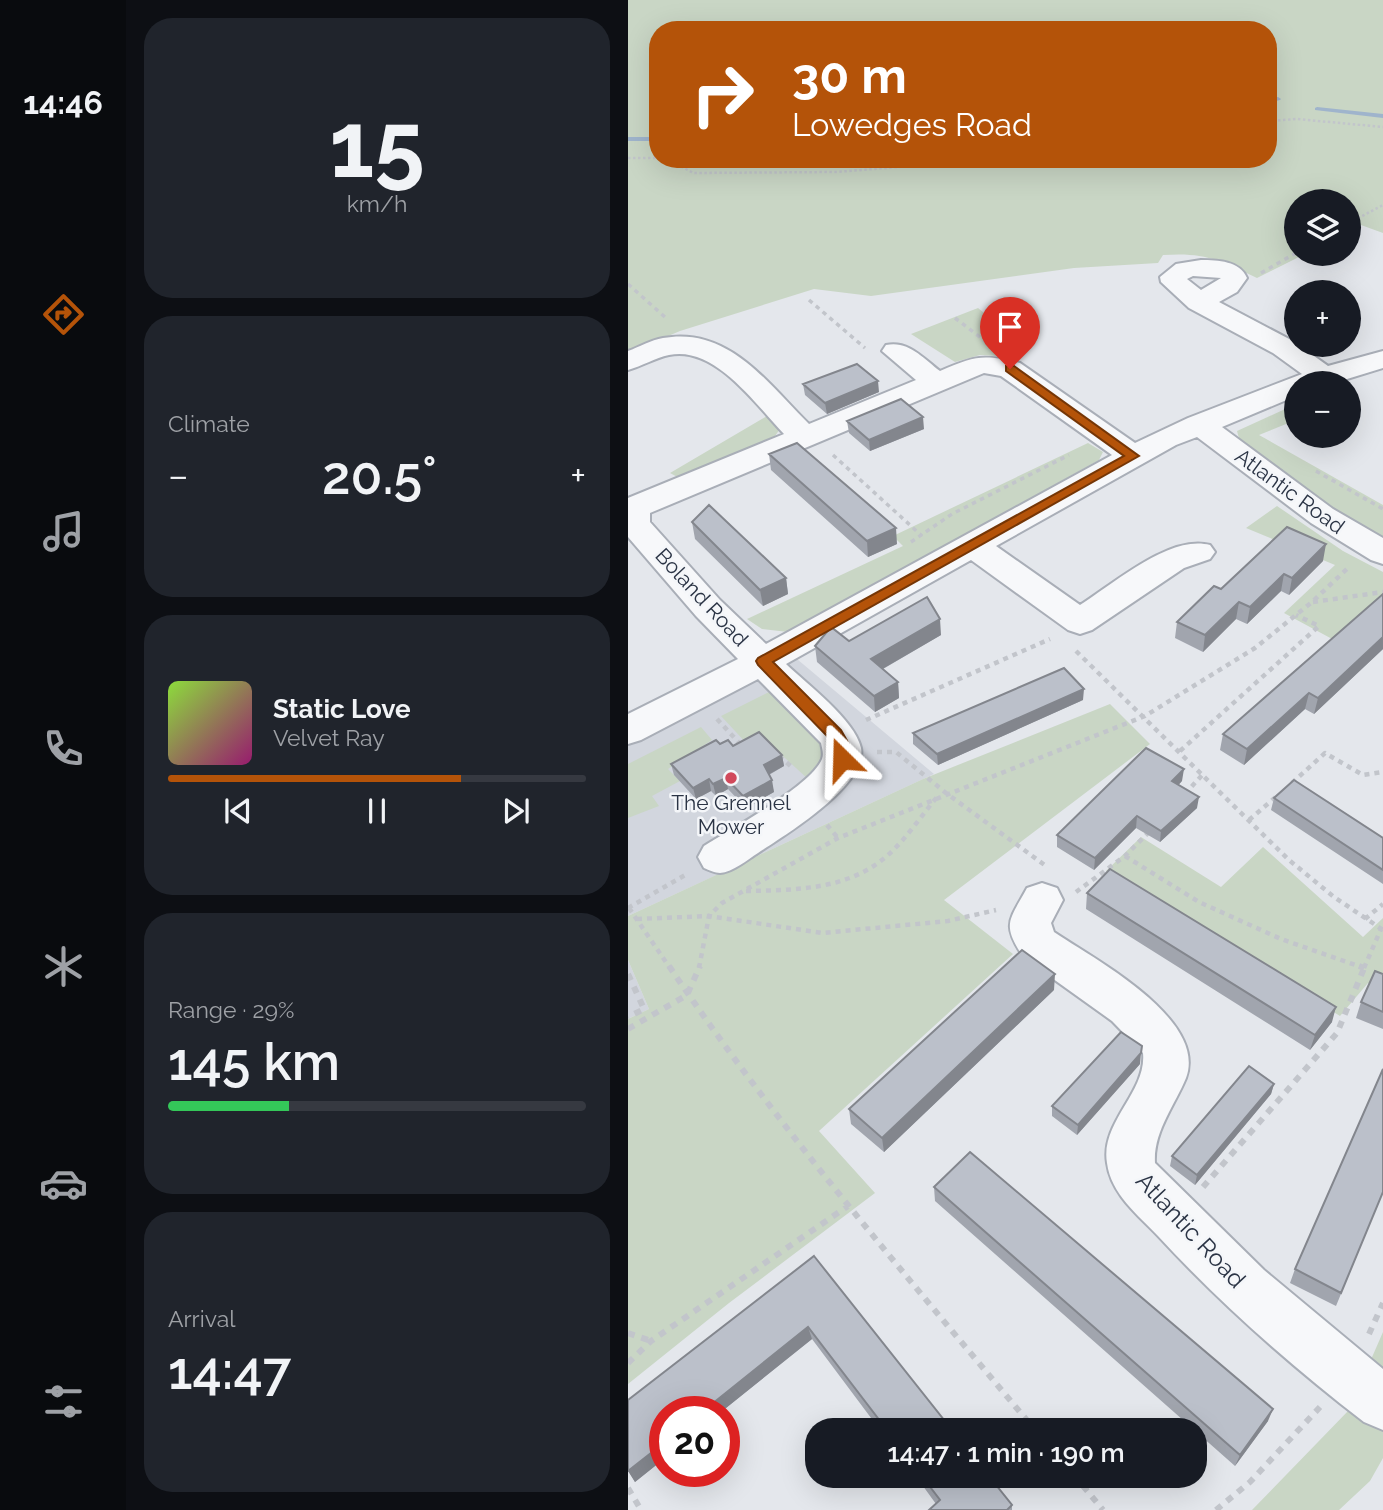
<!DOCTYPE html>
<html lang="en">
<head>
<meta charset="utf-8">
<style>
  body { margin:0; font-family:Raleway,sans-serif; background:#20242c; color:#f1f3f6; height:100vh; display:flex; flex-direction:column; font-size:26px; white-space:nowrap }
  * { box-sizing:border-box; margin:0 }
  p { font-size:23px; color:#9ea1a6 }
  .icon { flex:none; width:38px; height:38px; fill:none; stroke:currentColor; stroke-width:2; stroke-linecap:round; stroke-linejoin:round }
  .map { position:relative; flex:1; overflow:hidden }
  .details { display:flex; flex-direction:column; gap:18px; padding:18px; background:#0d0f14; width:502px }
  .details>* { flex:none }
  .hud { position:absolute; left:21px; top:21px; width:628px; height:147px; border-radius:28px; box-shadow:0 7px 28px #0002; background:#b45309; color:#fff; overflow:hidden }
  .controls { position:absolute; left:656px; top:189px; display:grid; gap:14px }
  .controls a { display:grid; place-items:center; width:77px; height:77px; border-radius:50%; background:#171b24; box-shadow:0 7px 28px #0002; font-size:35px }
  .speed { position:absolute; left:21px; top:1396px; display:flex; gap:14px; font-size:35px; font-weight:700; text-align:center }
  .speed>* { display:grid; place-content:center; width:91px; height:91px; border-radius:50%; background:#171b24; box-shadow:0 7px 28px #0002; line-height:1 }
  .speed .limit { border:10px solid #d22; background:#fff; color:#111 }
  .pin { position:absolute; display:grid; place-items:center; width:60px; height:60px; color:#fff; margin:-72px -30px; border-radius:50% 50% 50% 0; rotate:-45deg; box-shadow:0 0 7px #0007 }
  .pin .icon { rotate:45deg }
  .me { position:absolute; width:77px; margin:-38px; rotate:338deg; stroke-linejoin:round; filter:drop-shadow(0 0 5px #0008) }
  .turn { display:flex; align-items:center; gap:24px; height:147px; padding:0 28px; font-size:32px }
  .turn .icon { width:91px; height:91px; stroke-width:2.5 }
  .turn b { display:block; font-size:49px; line-height:60px }
  .big { font-size:52px; font-weight:600; line-height:1.1 }
  .details .card { flex:1; display:flex; flex-direction:column; justify-content:center; gap:10px; min-width:0; padding:0 24px; border-radius:28px; background:#20242c }
  .details .dial { align-items:center; gap:0 }
  .dial b { font-size:91px; line-height:1 }
  .song { display:flex; align-items:center; gap:21px }
  .cover { width:84px; height:84px; border-radius:10px; background:linear-gradient(135deg,hsl(90 70% 55%),hsl(320 70% 35%)) }
  .played { height:7px; border-radius:4px; background:linear-gradient(90deg,#b45309 70%,#363941 70%) }
  .keys { display:flex; justify-content:space-around; direction:ltr }
  .heat { display:flex; justify-content:space-between; align-items:center; font-size:38px; direction:ltr }
  .charge { height:10px; border-radius:5px; background:linear-gradient(90deg,#34c759 29%,#363941 0) }
  .trip { position:absolute; left:177px; top:1418px; width:402px; height:70px; border-radius:28px; background:#171b24; box-shadow:0 7px 28px #0002; font-weight:600; line-height:70px; text-align:center }
  main { display:flex; flex:1; min-height:0 }
  .dock { display:flex; flex-direction:column; width:126px; justify-content:space-around; align-items:center; background:#090b0e; color:#9ea1a6 }
  .dock .icon { width:49px; height:49px }
  .dock .on { color:#b45309 }
  .dock b { font-size:32px; color:#f1f3f6 }
  .map>svg:first-child { display:block }
</style>
</head>
<body>
<main>
<nav class="dock">
<b>14:46</b>
<svg class="icon on" aria-label="directions" viewBox="0 0 24 24"><path d="M12 3l9 9-9 9-9-9zM9 14v-3h6M13 9l2 2-2 2"/></svg>
<svg class="icon" aria-label="music" viewBox="0 0 24 24"><path d="M9 18V5l10-2v13"/><circle cx="6" cy="18" r="3"/><circle cx="16" cy="16" r="3"/></svg>
<svg class="icon" aria-label="phone" viewBox="0 0 24 24"><path d="M5 4h4l2 5-3 2q2 4 5 5l2-3 5 2v4C11 20 4 13 5 4z"/></svg>
<svg class="icon" aria-label="climate" viewBox="0 0 24 24"><path d="M12 3v18M4 7l16 10M4 17L20 7"/></svg>
<svg class="icon" aria-label="car" viewBox="0 0 24 24"><path d="M5 17H2v-5l4-1 3-4h7l3 4 3 1v5h-3M9 17h6M6 11h13"/><circle cx="7" cy="17" r="2"/><circle cx="17" cy="17" r="2"/></svg>
<svg class="icon" aria-label="filters" viewBox="0 0 24 24"><path d="M4 7h16M4 17h16"/><circle cx="9" cy="7" r="2"/><circle cx="15" cy="17" r="2"/></svg>
</nav>
<section class="details">
<div class="card dial"><b>15</b><p>km/h</p></div>
<div class="card"><p>Climate</p>
<div class="heat"><a>−</a><b class="big">20.5°</b><a>+</a></div>
</div>
<div class="card">
<div class="song"><i class="cover"></i><div><b>Static Love</b><p>Velvet Ray</p></div></div>
<div class="played"></div>
<div class="keys"><svg class="icon" aria-label="previous" viewBox="0 0 24 24"><path d="M18 5L8 12l10 7zM5 5v14"/></svg><svg class="icon" aria-label="pause" viewBox="0 0 24 24"><path d="M8 5v14M16 5v14"/></svg><svg class="icon" aria-label="next" viewBox="0 0 24 24"><path d="M6 5l10 7-10 7zM19 5v14"/></svg></div>
</div>
<div class="card"><p>Range · 29%</p><b class="big">145 km</b><div class="charge"></div></div>
<div class="card"><p>Arrival</p><b class="big">14:47</b></div>
</section>
<div class="map">
<svg width="755" height="1510" viewBox="0 0 755 1510">
  <rect width="100%" height="100%" fill="#e4e7ec"/>
  <path fill="#d2d6de" d="M157,649L306,774L0,916V730Z
    M0,960L21,1009L0,1019Z"/>
  <path fill="#c9d6c5" fill-rule="evenodd" d="M0,0H755V233L733,225L721,231V201H668V254H677L629,278C593,260 576,252 535,255L530,263L446,268L243,296L186,289L52,331L0,353ZM30,30H640V159H30Z
    M350,308L373,327L363,334L387,353L371,356L352,355L327,362L283,334Z
    M668,404V420L631,435L755,505V542L671,491L612,442L609,431Z
    M139,416L152,429L147,436L135,443L53,479L42,473Z
    M460,443L475,452L471,460L160,632L134,629L119,619L275,546L265,536Z
    M649,506L715,551L755,572V598L706,640L656,613L707,565L618,528Z
    M143,691L189,731L202,758L180,779L134,737L120,745L93,716Z
    M482,704L522,744L316,900L385,954L191,1131L247,1193L101,1303L0,1384V1019L21,1009L0,960V916L295,779Z
    M73,727L84,740L40,769L52,781L24,796L31,806L0,818V764Z
    M513,837L593,887L635,847L735,937L755,918V989L740,983L712,1016L478,871Z
    M755,1332V1458L742,1481L711,1510H624L721,1410Z"/>
  <g fill="none" stroke-linecap="round" stroke-linejoin="round">
    <path fill="#9fb4cc" fill-rule="evenodd" d="M650,97L653,99L652,100L640,103V99Z
      M689,107L755,114V118L687,110V108Z
      M0,137H30V141H0Z
      M217,159H229V160L226,162Z"/>
    <g stroke="#a9aeb7" stroke-width="4">
      <path id="minor" d="M573,260C590,260 612,261 619,278L609,292L591,302L665,341L700,366L755,351V368L706,383H668V396L594,427L705,509L755,538V564L743,560L683,523L569,437L548,445L368,546L452,605C485,584 542,534 582,545L587,552L582,559L556,568L464,630L452,634L440,630L343,560L158,664C179,684 227,720 233,748C240,785 156,836 130,853C119,860 105,872 92,873C87,873 81,870 76,868L70,857L76,846C103,829 183,786 194,759C196,754 194,748 193,743L130,679L13,740L0,744V714L110,659L68,616L0,537V498L156,434C128,405 87,345 41,355C27,358 14,366 0,370V351C11,347 23,340 35,338C101,326 140,384 181,424L288,380L254,351L258,345C280,340 295,358 312,371C347,356 355,354 392,363L507,443L560,418L674,374L645,353L561,308L533,282L532,277L548,264ZM565,276L593,278L573,290L559,279ZM356,373L373,376L484,455L138,644L92,600L22,522V513Z
        M414,883L429,888L435,900L423,923L426,932C466,959 580,1019 558,1078C547,1105 525,1132 527,1163L636,1270L755,1369V1430L736,1422C662,1365 593,1304 530,1236C510,1215 483,1194 479,1163C472,1122 519,1092 515,1053L484,1021L396,958C373,924 381,921 399,888Z"/>
    </g>
    <path stroke="#c2c5cb" stroke-width="2.5" stroke-dasharray="2.5 2.5" stroke-linecap="butt" d="M640,121L669,119L755,127
      M0,158H30
      M40,159L65,173L208,172L370,159
      M721,223L755,205"/>
    <path stroke="#c2c5cb" stroke-width="3.5" stroke-dasharray="4.5 4.5" stroke-linecap="butt" d="M633,273L668,253
      M0,284L39,319
      M181,300L237,348
      M327,318L357,341
      M205,455L294,536
      M688,471L755,509
      M283,542L324,514L441,455"/>
    <path stroke="#c2c5cb" stroke-width="4.5" stroke-dasharray="5 5" stroke-linecap="butt" d="M685,602L755,592
      M448,651L661,860L706,897L755,930
      M89,719L114,746
      M238,720L422,639
      M552,751L691,626L668,615
      M249,752H268L318,793L418,866
      M151,756L166,769
      M664,783L697,753L735,775L755,772
      M557,794L575,774
      M621,820L650,795
      M199,825L210,838
      M497,856L571,902L653,939L736,968
      M118,891C168,890 221,890 260,855C279,838 293,816 309,797
      M448,892L497,856L522,831
      M0,908L59,874
      M1,908L42,968
      M9,919L81,916L194,933L320,921L368,910
      M737,919L755,904
      M71,968L81,916L94,903L210,838L517,716L627,648L684,602L721,567
      M736,968L753,929"/>
    <path stroke="#c2c5cb" stroke-width="6" stroke-dasharray="7 7" stroke-linecap="butt" d="M41,966C151,1129 281,1279 407,1430
      M731,966L736,968
      M0,974L16,1009L0,1017
      M0,1029L59,995L72,966
      M575,1187L709,1033L737,966
      M0,1333L23,1341
      M741,1334L755,1303
      M0,1363L23,1341L220,1206
      M446,1475L475,1510
      M0,1488L13,1510
      M588,1510L622,1482L692,1407"/>
    <use href="#minor" fill="#f7f8fa" fill-rule="evenodd"/>
  </g>
  <path fill="#a1a5ae" d="M175,384L251,392L199,414L177,395Z
    M219,421L296,429L242,451L221,433Z
    M141,454L269,544L240,557L143,470Z
    M64,522L158,578L160,594L135,606L67,539Z
    M695,561L661,595L653,591L619,624L608,619L575,652L547,638L549,622L593,589Z
    M755,594V649L686,714L677,709L616,765L592,750L595,734Z
    M313,635L255,669L270,682L271,698L247,712L189,662L187,646L221,641Z
    M455,700L310,765L285,744V733Z
    M92,744L154,755L156,766L141,775L146,792L118,808L100,789L88,796L83,791L68,799L46,775L43,764Z
    M554,781L550,785L569,808L532,842L508,828L466,870L429,847V835Z
    M646,798L755,838V884L643,810Z
    M459,893L704,1022L682,1050L458,909Z
    M755,974V1029L728,1018L733,1002Z
    M426,990L256,1152L223,1124L221,1109Z
    M512,1064L449,1135L424,1116V1106Z
    M646,1084L643,1094L567,1185L542,1166L544,1156Z
    M306,1187L640,1421L607,1466L307,1201Z
    M755,1192L708,1306L662,1283L667,1269Z
    M186,1256L324,1430H252L184,1339L93,1412H37V1458L7,1482L0,1470V1400Z
    M287,1475H360L384,1505V1510H301L308,1504Z"/>
  <path fill="#83868d" d="M250,381L251,392L199,414L197,403Z
    M295,417L296,429L242,451L241,440Z
    M268,528L269,544L240,557L239,541Z
    M698,544L695,561L661,595L664,578Z
    M656,574L653,591L619,624L622,607Z
    M158,578L160,594L135,606L132,590Z
    M611,602L608,619L575,652L577,635Z
    M312,619L313,635L244,675L243,659Z
    M755,637V649L686,714L690,698Z
    M270,682L271,698L247,712L246,696Z
    M456,689L455,700L310,765L309,754Z
    M681,693L677,709L616,765L619,749Z
    M154,755L156,766L138,776L136,765Z
    M556,769L554,781L543,793L544,781Z
    M98,778L100,789L88,796L85,784Z
    M81,779L83,791L68,799L65,788Z
    M144,780L146,792L118,808L115,796Z
    M571,797L569,808L532,842L533,831Z
    M509,816L508,828L466,870L467,858Z
    M427,974L426,990L256,1152L254,1138Z
    M708,1007L704,1022L682,1050L687,1035Z
    M513,1053L512,1064L449,1135L450,1125Z
    M646,1084L643,1094L567,1185L569,1175Z
    M180,1327L184,1339L93,1412H74Z
    M645,1409L640,1421L607,1466L612,1455Z
    M37,1442V1458L7,1482L0,1471Z"/>
  <path fill="#bbc0ca" stroke="#83868d" stroke-width="2" d="M229,364L250,381L197,403L175,384Z
    M273,399L295,417L241,440L219,421Z
    M169,443L268,528L239,541L141,454Z
    M81,505L158,578L132,590L64,522Z
    M659,527L698,544L664,578L656,574L622,607L611,602L577,635L549,622L586,586L593,589Z
    M755,594V637L690,698L681,693L619,749L595,734Z
    M299,597L312,619L243,659L270,682L246,696L187,646L203,627L221,641Z
    M436,668L456,689L309,754L285,733Z
    M131,732L154,755L136,765L144,780L115,796L98,778L85,784L81,779L65,788L43,764L88,740L92,744L100,740L105,746Z
    M518,748L556,769L544,781L571,797L533,831L509,816L467,858L429,835Z
    M666,780L755,838V870L646,798Z
    M482,869L708,1007L687,1035L459,893Z
    M394,950L427,974L254,1138L221,1109Z
    M747,971L755,974V1012L733,1002Z
    M493,1032L514,1046L513,1053L450,1125L424,1106Z
    M621,1066L646,1084L569,1175L544,1156Z
    M755,1069V1192L713,1293L667,1269Z
    M342,1152L645,1409L612,1455L306,1187Z
    M186,1256L324,1430H259L180,1327L74,1412H37V1442L0,1471V1400Z
    M293,1475H360L384,1505L379,1510H301L312,1500Z"/>
  <path fill="#b45309" stroke="#753606" stroke-width="2" d="M378,366H386L511,456L145,662L213,730L222,746L221,759L214,764L208,763L206,746L201,738L130,665L128,661L130,658L496,456L378,371Z"/>
  <circle fill="#d1495b" stroke="#f4f6f9" stroke-width="2.5" cx="103" cy="778" r="7"/>
  <g text-anchor="middle" dominant-baseline="central" stroke-width="5" stroke-linejoin="round" paint-order="stroke">
    <g font-size="21" fill="#2b3445" stroke="#f4f6f9">
      <text transform="translate(662 491) rotate(36)">Atlantic Road</text>
      <text transform="translate(74 597) rotate(47)">Boland Road</text>
    </g>
    <g font-size="21" fill="#2b3445" stroke="#f4f6f9">
      <text x="103" y="802">The Grennel<tspan x="103" dy="24">Mower</tspan></text>
    </g>
    <g font-size="24" fill="#2b3445" stroke="#f4f6f9">
      <text transform="translate(563 1230) rotate(47)">Atlantic Road</text>
    </g>
  </g>
</svg>
<div class="controls">
<a><svg class="icon" aria-label="layers" viewBox="0 0 24 24"><path d="M12 4l9 5-9 5-9-5zM3 14l9 5 9-5"/></svg></a>
<a>+</a>
<a>−</a>
</div>
<div class="speed"><div class="limit">20</div></div>
<div class="pin" style="left:382px;top:369px;background:#d93025"><svg class="icon" aria-label="arrive" viewBox="0 0 24 24"><path d="M6 21V4h12l-3 4 3 4H6"/></svg></div>
<svg class="me" style="left:214px;top:759px" viewBox="-20 -20 40 40"><path d="M0-17L14 15 0 8-14 15z" fill="#b45309" stroke="#fff" stroke-width="4"/></svg>
<div class="trip">14:47 · 1 min · 190 m</div>
<div class="hud">
<div class="turn"><svg class="icon" aria-label="right" viewBox="0 0 24 24"><path d="M7 20v-9h11M14 6l5 5-5 5"/></svg><div><b>30 m</b>Lowedges Road</div></div>
</div>
</div>
</main>
</body>
</html>
